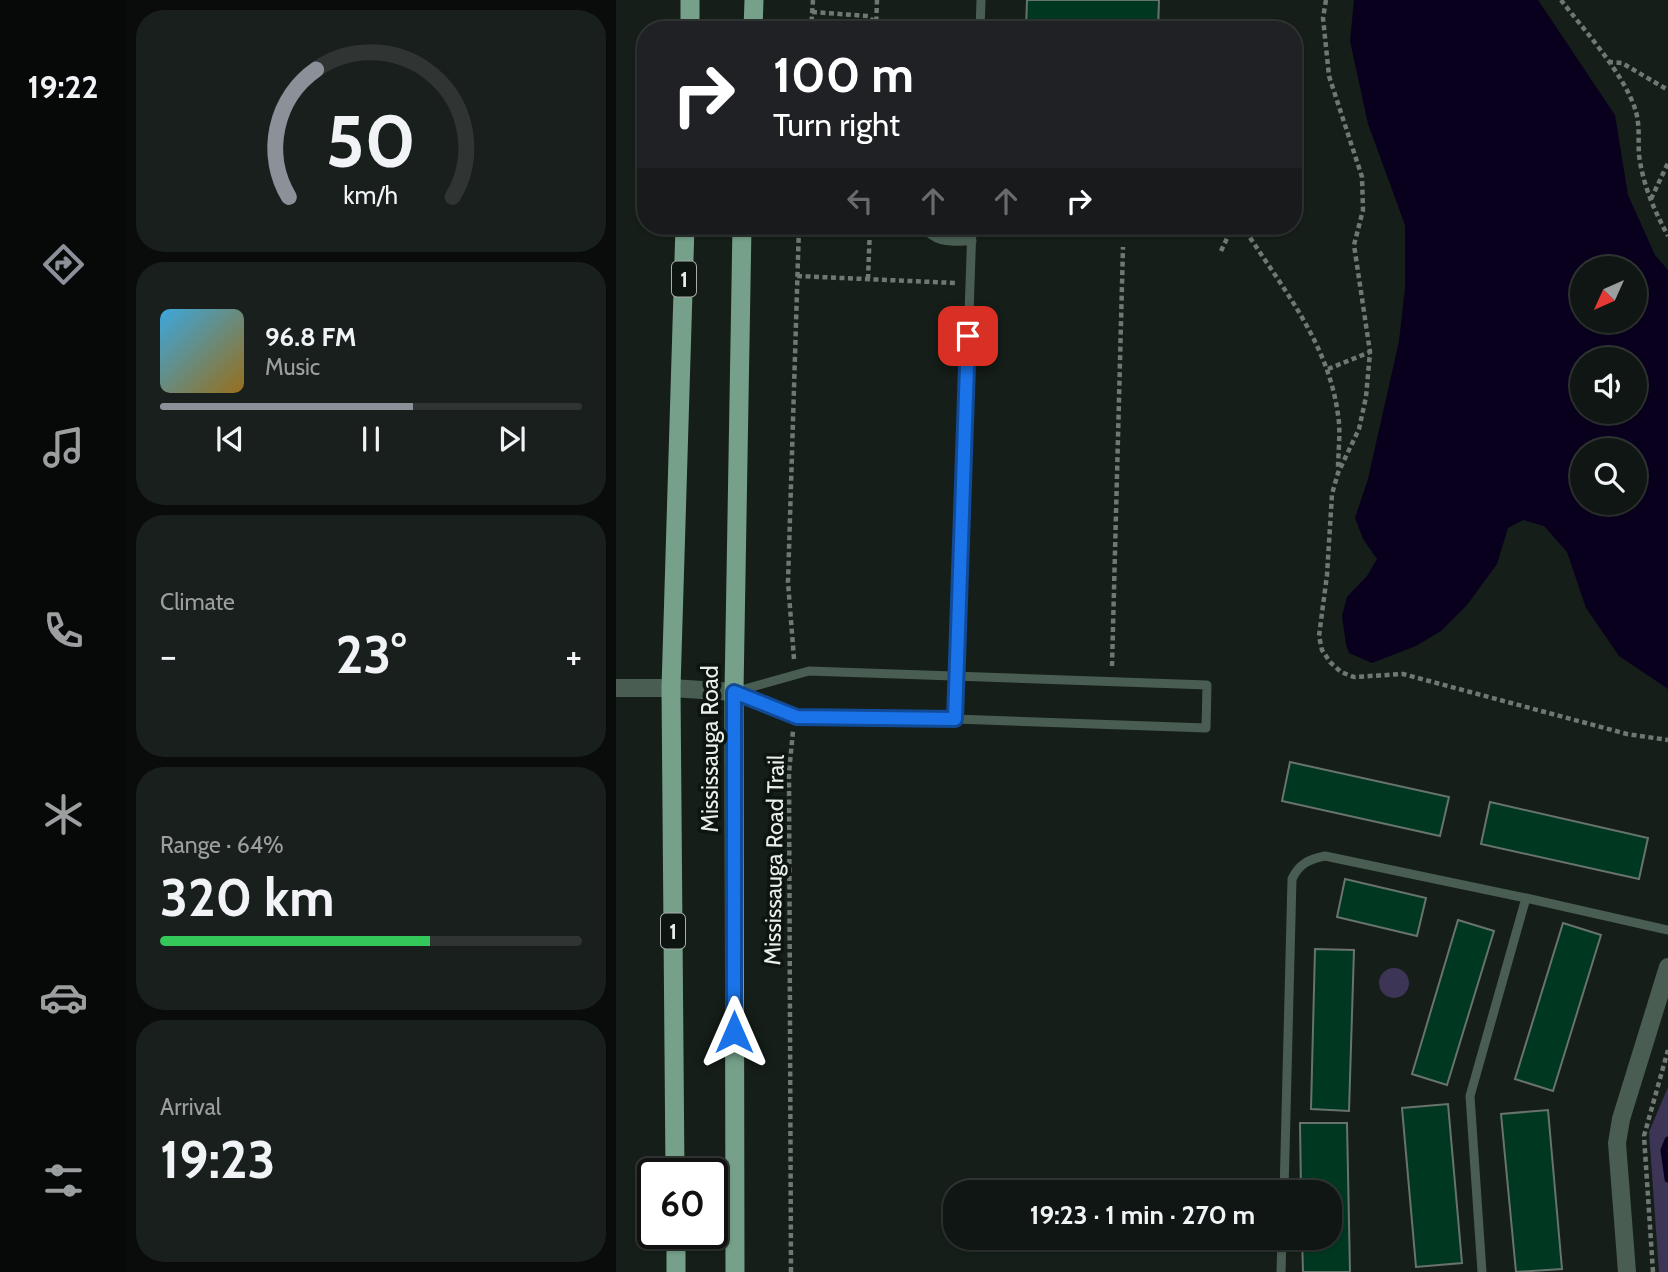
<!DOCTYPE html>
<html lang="en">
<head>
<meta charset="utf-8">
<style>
  body { margin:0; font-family:Cabin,sans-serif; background:#191f1c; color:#f1f3f6; height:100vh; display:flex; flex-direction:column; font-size:26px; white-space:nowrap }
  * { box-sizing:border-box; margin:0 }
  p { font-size:23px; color:#9c9fa0 }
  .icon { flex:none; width:38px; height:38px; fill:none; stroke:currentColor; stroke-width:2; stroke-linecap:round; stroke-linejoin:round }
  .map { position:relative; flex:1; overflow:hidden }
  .details { display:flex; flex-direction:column; gap:10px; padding:10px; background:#090c0a; width:490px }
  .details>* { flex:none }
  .hud { position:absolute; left:21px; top:21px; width:665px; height:214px; border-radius:28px; box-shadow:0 2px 5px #0004,0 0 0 2px #303533; background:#202124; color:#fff; overflow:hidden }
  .needle { width:46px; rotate:225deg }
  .buttons { position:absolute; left:954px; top:256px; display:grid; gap:14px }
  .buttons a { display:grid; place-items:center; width:77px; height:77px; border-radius:50%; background:#101613; box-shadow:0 2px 5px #0004,0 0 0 2px #303533; font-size:35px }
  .speed { position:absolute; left:21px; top:1158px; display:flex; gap:14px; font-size:35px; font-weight:700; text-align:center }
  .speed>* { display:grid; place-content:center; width:91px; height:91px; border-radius:50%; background:#101613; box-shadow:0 2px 5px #0004,0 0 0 2px #303533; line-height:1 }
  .speed .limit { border:4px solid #111; border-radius:10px; background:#fff; color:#111 }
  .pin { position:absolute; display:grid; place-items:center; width:60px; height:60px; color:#fff; margin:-30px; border-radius:14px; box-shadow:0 4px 10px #0006 }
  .me { position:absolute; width:77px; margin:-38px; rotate:0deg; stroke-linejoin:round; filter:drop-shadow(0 0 5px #0008) }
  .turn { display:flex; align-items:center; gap:24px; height:147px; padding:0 21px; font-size:32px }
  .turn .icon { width:91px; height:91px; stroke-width:2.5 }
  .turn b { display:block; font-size:49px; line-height:60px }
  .lanes { display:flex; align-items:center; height:66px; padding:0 21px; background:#0003; justify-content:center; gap:35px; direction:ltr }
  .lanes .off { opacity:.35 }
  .big { font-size:52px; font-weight:800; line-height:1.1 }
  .details .widget { flex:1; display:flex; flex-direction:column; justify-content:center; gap:10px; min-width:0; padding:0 24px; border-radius:28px; background:#191f1c }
  .details .dial { align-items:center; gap:0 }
  .dial svg { height:182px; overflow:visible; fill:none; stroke:#303533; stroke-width:7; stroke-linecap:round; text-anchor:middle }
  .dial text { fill:#f1f3f6; stroke:none }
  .song { display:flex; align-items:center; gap:21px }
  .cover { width:84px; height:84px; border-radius:10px; background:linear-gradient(135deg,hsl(200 70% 55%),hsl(40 70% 35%)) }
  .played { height:7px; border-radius:4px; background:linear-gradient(90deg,#8c9099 60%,#303533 60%) }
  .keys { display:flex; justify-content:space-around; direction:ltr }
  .heat { display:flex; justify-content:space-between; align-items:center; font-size:38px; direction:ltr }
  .charge { height:10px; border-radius:5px; background:linear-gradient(90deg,#34c759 64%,#303533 0) }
  .trip { position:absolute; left:327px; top:1180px; width:399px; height:70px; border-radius:28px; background:#101613; box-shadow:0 2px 5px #0004,0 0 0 2px #303533; font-weight:800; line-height:70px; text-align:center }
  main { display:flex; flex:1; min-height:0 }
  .menu { display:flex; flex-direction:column; width:126px; justify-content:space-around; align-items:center; background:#060908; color:#9c9fa0 }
  .menu .icon { width:49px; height:49px }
  .menu .on { color:#8c9099 }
  .menu b { font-size:32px; color:#f1f3f6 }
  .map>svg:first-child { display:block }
</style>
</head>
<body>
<main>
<nav class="menu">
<b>19:22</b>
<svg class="icon on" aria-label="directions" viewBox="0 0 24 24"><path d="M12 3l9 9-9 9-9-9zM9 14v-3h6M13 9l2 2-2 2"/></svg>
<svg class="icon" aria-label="music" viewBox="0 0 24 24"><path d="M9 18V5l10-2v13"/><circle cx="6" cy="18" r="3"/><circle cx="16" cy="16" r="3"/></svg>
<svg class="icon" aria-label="phone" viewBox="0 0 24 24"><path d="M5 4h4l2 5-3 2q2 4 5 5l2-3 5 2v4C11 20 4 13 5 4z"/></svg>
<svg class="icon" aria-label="climate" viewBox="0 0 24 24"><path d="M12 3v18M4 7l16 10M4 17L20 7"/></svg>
<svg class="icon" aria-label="car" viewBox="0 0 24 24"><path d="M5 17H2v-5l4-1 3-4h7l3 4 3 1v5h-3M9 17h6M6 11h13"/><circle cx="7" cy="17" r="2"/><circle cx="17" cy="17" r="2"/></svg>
<svg class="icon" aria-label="filters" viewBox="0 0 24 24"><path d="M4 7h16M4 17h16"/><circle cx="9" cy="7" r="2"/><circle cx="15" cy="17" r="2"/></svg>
</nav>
<section class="details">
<div class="widget dial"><svg viewBox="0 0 100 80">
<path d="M14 69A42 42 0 1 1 86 69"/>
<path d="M14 69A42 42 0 0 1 26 13" stroke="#8c9099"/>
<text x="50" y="56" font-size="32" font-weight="700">50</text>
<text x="50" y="72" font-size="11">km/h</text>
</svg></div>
<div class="widget">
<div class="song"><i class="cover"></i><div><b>96.8 FM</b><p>Music</p></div></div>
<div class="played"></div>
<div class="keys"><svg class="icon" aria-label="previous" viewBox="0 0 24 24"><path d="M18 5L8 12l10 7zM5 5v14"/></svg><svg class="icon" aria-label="pause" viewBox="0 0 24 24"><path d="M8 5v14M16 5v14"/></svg><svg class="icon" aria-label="next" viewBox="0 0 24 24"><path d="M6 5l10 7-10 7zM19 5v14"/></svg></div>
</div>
<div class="widget"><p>Climate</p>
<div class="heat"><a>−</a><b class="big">23°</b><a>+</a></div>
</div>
<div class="widget"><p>Range · 64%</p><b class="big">320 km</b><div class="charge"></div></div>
<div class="widget"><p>Arrival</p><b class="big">19:23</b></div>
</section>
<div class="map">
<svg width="1052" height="1272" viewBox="0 0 1052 1272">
  <rect width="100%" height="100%" fill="#151e19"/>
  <path fill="#3d3555" d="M763 983a15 15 0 1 1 30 0a15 15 0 1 1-30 0Z
    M1052,1087V1272H1043L1033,1132Z"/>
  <path fill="#09001d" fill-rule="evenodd" d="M738,0H922L999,115L1012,195L1039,255L1052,270V689L1003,656L970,608L951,552L928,526L907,520L892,528L881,564L851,605L825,631L800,646L756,663L733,653L730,645L726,616L731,597L751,576L761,559L747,539L739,518L752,479L783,341L789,288V225L752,124L734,41ZM966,268H1018V320H966ZM966,359H1018V411H966ZM966,450H1018V502H966Z"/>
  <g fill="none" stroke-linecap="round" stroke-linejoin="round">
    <path stroke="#09001d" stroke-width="7" d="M1052,1140L1048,1150L1052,1179"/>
  </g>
  <path fill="#003721" stroke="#68736d" stroke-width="2" d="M411,0H543L542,30H410Z
    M674,762L833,797L824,836L666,801Z
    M874,802L1032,838L1023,879L865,844Z
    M729,879L810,898L801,936L721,917Z
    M842,920L878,931L831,1085L796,1074Z
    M947,923L985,935L937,1091L899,1079Z
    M699,949L738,950L733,1111L695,1109Z
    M832,1104L846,1263L800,1267L786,1108Z
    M932,1110L946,1269L900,1272L885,1114Z
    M684,1123H731L734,1272H687L686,1237H714V1192H685Z"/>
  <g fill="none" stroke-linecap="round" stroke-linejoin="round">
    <path stroke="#707873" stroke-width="4.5" stroke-dasharray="5 3.5" stroke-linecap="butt" d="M710,0L707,18L713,76L746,177L747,210L738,245L754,352L750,397L743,429L722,473L716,494L711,575L703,636L706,650L714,662L725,672L738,677L787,674L1011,734L1052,740
      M945,0C968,30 1010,76 1020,112C1024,126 1022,141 1023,155C1027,185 1038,210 1052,236
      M196,12L252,16L260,24L350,27
      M195,30L197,0
      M260,30L261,0
      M992,62L1006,63L1052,90
      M1035,199L1052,163
      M622,226L631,233C668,290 713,345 722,415C725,432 722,452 722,469
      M605,251L617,226
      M181,276L339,283
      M252,279L254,226
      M712,369L754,352
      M178,659L172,582L183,226
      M496,666L507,247
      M175,1272L173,773L177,731
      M1037,1272L1028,1136L1052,1050"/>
    <path stroke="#495d52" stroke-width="9" d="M364,30L365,0
      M307,226C319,244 336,241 356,241
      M193,671L591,685L590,728L339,719L181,717L118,692Z
      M339,719L356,226
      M910,898L1052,930
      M668,1192L676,879C683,864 693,859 709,856L910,898L854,1096L866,1272
      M665,1272L666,1237"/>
    <path stroke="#495d52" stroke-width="18" d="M0,688H55L118,692
      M1011,1272L1001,1143L1005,1119L1052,967"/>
    <path stroke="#76a089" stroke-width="19" d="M74,30V0
      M137,30L138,0
      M59,1174L55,688L69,226
      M60,1234V1272
      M119,1272L118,692L126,226"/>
  </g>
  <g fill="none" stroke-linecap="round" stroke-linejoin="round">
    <g stroke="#114b97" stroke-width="18">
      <path id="route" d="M118,1032V692L181,717L339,719L352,336"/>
    </g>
    <use href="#route" stroke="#1a73e8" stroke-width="12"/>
  </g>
  <g text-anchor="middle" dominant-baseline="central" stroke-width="7" stroke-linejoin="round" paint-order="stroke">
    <g fill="#0c1510" stroke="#a7aea9" stroke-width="2">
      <rect x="56" y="261.5" width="24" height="35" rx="5"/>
      <rect x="45" y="913.5" width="24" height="35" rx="5"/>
    </g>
    <g font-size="21" font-weight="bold" fill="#e9efeb">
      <text x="68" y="279">1</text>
      <text x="57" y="931">1</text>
    </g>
    <g font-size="23" fill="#e9efeb" stroke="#0c1510">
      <text transform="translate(94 749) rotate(-90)">Mississauga Road</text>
      <text transform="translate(158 860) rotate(-89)">Mississauga Road Trail</text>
    </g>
  </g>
</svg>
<div class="buttons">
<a><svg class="needle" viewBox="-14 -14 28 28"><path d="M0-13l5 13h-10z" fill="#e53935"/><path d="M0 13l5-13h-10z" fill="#9c9fa0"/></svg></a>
<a><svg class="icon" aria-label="sound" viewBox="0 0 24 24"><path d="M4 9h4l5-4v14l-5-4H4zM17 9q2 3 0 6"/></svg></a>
<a><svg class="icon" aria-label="search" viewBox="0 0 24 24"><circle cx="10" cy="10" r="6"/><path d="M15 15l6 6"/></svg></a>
</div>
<div class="speed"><div class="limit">60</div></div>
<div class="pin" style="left:352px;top:336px;background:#d93025"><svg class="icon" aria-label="arrive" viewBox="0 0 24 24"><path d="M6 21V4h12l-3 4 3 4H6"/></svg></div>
<svg class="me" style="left:118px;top:1032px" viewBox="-20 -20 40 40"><path d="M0-17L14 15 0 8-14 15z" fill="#1a73e8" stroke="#fff" stroke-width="4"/></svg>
<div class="trip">19:23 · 1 min · 270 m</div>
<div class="hud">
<div class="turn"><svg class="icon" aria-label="right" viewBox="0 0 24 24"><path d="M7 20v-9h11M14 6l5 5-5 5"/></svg><div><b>100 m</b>Turn right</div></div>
<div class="lanes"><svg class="icon off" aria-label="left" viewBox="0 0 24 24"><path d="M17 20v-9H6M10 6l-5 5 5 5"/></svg><svg class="icon off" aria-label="ahead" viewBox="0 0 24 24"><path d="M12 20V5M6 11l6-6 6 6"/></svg><svg class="icon off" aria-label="ahead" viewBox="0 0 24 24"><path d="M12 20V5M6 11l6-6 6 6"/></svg><svg class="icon" aria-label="right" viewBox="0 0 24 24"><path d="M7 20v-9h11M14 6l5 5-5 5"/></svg></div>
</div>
</div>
</main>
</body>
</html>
